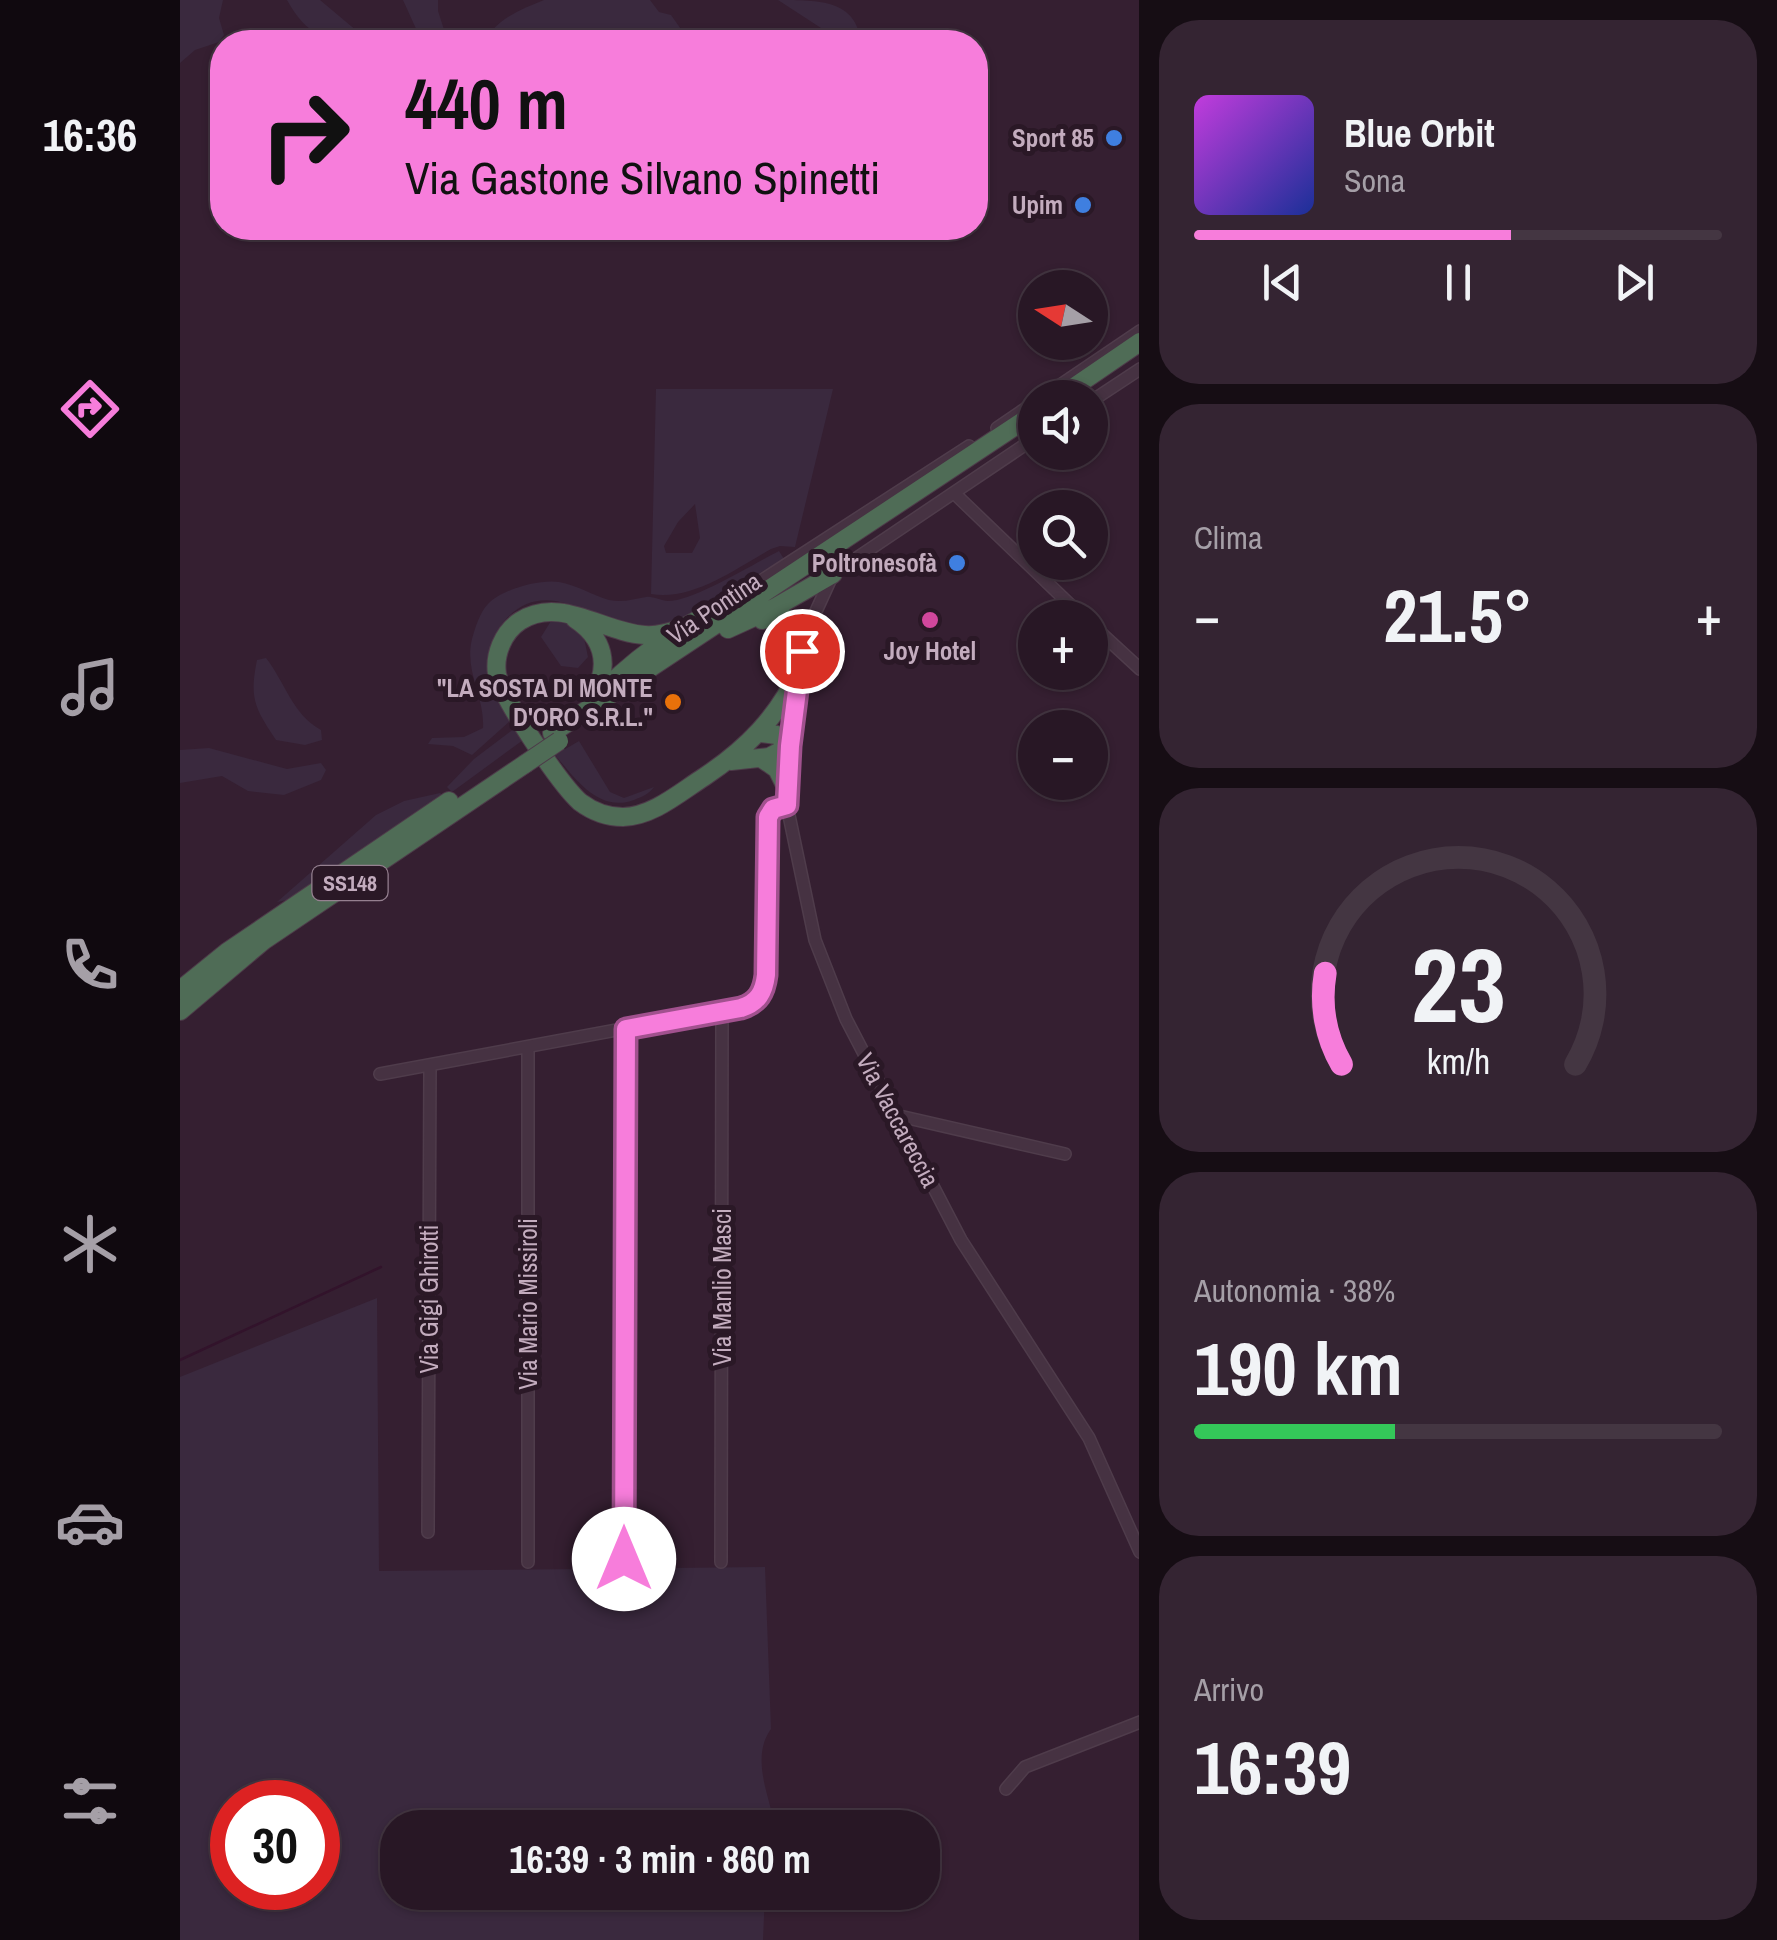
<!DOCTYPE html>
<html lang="it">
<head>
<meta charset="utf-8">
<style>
  body { margin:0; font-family:"Archivo Narrow",sans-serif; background:#342432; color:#f1f3f6; height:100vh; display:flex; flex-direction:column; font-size:38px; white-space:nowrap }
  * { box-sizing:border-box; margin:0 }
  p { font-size:32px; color:#a59fa7 }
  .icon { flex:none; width:55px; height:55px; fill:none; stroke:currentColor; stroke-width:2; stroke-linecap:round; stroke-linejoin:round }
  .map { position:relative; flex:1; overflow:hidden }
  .side { display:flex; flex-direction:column; gap:20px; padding:20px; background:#160d14; width:638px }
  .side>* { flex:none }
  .hud { position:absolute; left:30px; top:30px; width:778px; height:210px; border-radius:40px; box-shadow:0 2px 8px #0004,0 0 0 2px #443642; background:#f77ddb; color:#111; overflow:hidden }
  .needle { width:65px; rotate:282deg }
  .tools { position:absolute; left:838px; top:270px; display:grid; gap:20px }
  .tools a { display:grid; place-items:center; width:90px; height:90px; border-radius:50%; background:#281725; box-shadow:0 2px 8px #0004,0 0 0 2px #443642; font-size:50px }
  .speed { position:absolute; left:30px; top:1780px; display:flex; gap:20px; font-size:50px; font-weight:700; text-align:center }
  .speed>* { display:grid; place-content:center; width:130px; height:130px; border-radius:50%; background:#281725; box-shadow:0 2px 8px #0004,0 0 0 2px #443642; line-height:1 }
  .speed .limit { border:15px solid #d22; background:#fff; color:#111 }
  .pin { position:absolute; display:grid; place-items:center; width:85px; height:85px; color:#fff; margin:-42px; border:5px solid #fff; border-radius:50%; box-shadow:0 2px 10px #0007 }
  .me { position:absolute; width:110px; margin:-55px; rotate:0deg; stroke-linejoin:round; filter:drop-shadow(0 0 8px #0008) }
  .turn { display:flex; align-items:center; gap:35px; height:210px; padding:0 30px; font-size:45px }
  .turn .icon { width:130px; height:130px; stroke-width:2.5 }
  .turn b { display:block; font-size:70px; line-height:85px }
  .big { font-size:75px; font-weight:700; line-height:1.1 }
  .side .tile { flex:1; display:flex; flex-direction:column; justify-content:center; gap:15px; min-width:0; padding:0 35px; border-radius:40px; background:#342432 }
  .side .dial { align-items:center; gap:0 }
  .dial svg { height:260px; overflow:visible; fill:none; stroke:#443642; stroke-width:7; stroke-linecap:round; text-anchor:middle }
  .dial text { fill:#f1f3f6; stroke:none }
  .song { display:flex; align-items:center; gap:30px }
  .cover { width:120px; height:120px; border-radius:15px; background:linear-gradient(135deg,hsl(290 70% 55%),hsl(230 70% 35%)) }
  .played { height:10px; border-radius:5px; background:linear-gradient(90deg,#f77ddb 60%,#443642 60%) }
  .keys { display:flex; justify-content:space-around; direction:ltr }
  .heat { display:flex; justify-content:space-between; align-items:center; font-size:55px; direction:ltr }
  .charge { height:15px; border-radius:8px; background:linear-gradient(90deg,#34c759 38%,#443642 0) }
  .trip { position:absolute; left:200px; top:1810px; width:560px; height:100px; border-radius:40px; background:#281725; box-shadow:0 2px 8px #0004,0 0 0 2px #443642; font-weight:700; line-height:100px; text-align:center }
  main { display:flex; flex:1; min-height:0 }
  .menu { display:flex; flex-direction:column; width:180px; justify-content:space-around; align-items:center; background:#10090f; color:#a59fa7 }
  .menu .icon { width:70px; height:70px }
  .menu .selected { color:#f77ddb }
  .menu b { font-size:45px; color:#f1f3f6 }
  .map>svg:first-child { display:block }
</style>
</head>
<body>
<main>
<nav class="menu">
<b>16:36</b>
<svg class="icon selected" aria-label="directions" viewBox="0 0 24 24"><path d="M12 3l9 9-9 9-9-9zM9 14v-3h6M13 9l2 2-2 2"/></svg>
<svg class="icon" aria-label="music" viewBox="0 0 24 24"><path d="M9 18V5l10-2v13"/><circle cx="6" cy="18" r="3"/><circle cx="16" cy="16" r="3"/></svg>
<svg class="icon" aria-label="phone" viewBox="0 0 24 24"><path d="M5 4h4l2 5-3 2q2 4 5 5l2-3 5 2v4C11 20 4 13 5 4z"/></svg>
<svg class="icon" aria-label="climate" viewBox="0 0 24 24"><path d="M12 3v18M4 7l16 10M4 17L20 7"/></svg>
<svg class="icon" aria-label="car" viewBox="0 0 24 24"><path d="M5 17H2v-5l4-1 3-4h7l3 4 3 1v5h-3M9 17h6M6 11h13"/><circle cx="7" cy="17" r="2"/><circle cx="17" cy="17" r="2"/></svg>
<svg class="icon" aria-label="filters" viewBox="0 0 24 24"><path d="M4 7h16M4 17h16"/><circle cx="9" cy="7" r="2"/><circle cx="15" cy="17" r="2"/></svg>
</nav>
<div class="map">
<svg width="960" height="1940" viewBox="0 0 960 1940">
  <rect width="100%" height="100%" fill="#351f31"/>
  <path fill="#3a293e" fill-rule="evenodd" d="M0,0H43L39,18L44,35L39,42L15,50L0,63Z
    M107,0H140L190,42C149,43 128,38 107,0Z
    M223,0H258V11L268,42H242Z
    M364,0H470L479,12L491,15L510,42H305C315,19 342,9 364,0Z
    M598,0C640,0 676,0 681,42H653L641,28Z
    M476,389H653L615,547L600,546L591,549C555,569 513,601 471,594ZM515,504L520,538L512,553H486L484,546L498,522Z
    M599,551L604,559L496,622C484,626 470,628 458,627C414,623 368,575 327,618C319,627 311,640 312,653C314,675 325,699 331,720L292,755L273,746L248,744L252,738L284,737L303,728C305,697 284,671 292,639C295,628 300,612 308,604C322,589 360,579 379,582C397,585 412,595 429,600C443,603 454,599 466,597C473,596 481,601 488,601C514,601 573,564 599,551Z
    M371,621H383L403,633L408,657L398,668L381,666L361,637Z
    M86,658C105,682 112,714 141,730L142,740L125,745L96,740C75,708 69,699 77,660Z
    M335,728L350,735L272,792L267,787L294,759Z
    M399,741L430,792L444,798L474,787C468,795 463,796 454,800C418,813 395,778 375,755Z
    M29,748L107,769L141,763L146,770L141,780L104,795L68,791L42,776L0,783V750Z
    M260,793L265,797L107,900L97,902L196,815L224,801Z
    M197,1298L199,1571L585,1567L591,1729C570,1758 590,1797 595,1827L218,1828V1892L585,1893L583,1940H0V1377ZM52,1802H138V1888H52Z"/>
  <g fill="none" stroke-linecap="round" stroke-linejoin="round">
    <path stroke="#32132b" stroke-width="2.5" d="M0,1360L201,1267"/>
    <g stroke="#4f3c4b" stroke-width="14">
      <path id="minor" d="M861,398L960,331
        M910,402L960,369
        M817,428L855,402
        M855,438L653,574L632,620L621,657L606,801L635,940L666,1019L781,1240L909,1438L960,1552
        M774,493L904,618
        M553,599L789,446
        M910,623L960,669
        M200,1074L571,1005L581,994L586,975L588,817L593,809L607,805
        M715,1115L885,1154
        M248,1532L250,1066
        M444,1559L446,1029
        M348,1562V1047
        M541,1562L542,1012
        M826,1789L845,1767L960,1722"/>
    </g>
    <g stroke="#4d3a49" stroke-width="20">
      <path id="highway" d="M878,398L960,342
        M395,619C424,638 430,665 414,695
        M582,620C608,613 620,619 624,646
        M502,628C490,632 478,636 465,635C424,633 380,595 340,621C323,632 314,655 317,674C322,699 381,785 400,802C412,811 427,817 443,817C473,816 499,793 524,777C566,749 598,717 619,671
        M548,629L594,608L653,574
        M426,688C465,650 511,619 562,599
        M372,733L855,413
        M581,758L597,769L606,787
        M551,761L589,757L610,746L597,735L580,733
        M0,990L47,952L269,801
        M0,1011L83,941L345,764"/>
    </g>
    <use href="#minor" stroke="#463242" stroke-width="11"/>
    <use href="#highway" stroke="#4f6c56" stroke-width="18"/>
    <g stroke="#4d3a49" stroke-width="20" stroke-linecap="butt">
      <path id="highway-bridge" d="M345,764L379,741"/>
    </g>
    <use href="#highway-bridge" stroke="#4f6c56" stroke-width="18"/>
  </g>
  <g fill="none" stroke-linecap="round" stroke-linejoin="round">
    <g stroke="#a1518e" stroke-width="25">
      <path id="route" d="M444,1559L446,1029L561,1008C578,1003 584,992 586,975L588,817L593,809L607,805L610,746L622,651"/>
    </g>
    <use href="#route" stroke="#f77ddb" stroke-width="18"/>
  </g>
  <g fill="#3f7fe0" stroke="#2a1826" stroke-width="4">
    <circle cx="934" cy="138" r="10"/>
    <circle cx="903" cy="205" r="10"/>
    <circle cx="777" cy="563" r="10"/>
  </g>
  <circle fill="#d1479c" stroke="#2a1826" stroke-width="4" cx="750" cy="620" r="10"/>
  <circle fill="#e8710a" stroke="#2a1826" stroke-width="4" cx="493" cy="702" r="10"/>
  <g text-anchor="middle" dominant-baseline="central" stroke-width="10" stroke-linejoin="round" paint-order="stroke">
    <rect fill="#2a1826" stroke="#958090" stroke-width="2.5" x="132.5" y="866" width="75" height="34" rx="8"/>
    <g font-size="22" font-weight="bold" fill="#c3acbe">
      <text x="170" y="883">SS148</text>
    </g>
    <g font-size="25" font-weight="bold" fill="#c3acbe" stroke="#2a1826" text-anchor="end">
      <text x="914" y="138">Sport 85</text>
      <text x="883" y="205">Upim</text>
      <text x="757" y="563">Poltronesofà</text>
      <text x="750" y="651" text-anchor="middle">Joy Hotel</text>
      <text x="473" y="688">"LA SOSTA DI MONTE<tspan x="473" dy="29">D'ORO S.R.L."</tspan></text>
    </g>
    <g font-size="25" fill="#c3acbe" stroke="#2a1826">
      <text transform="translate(534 608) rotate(-34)">Via Pontina</text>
      <text transform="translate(718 1120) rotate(62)">Via Vaccareccia</text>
      <text transform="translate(542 1287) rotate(-90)">Via Manlio Masci</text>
      <text transform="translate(249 1299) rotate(-90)">Via Gigi Ghirotti</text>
      <text transform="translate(348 1304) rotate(-90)">Via Mario Missiroli</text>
    </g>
  </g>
</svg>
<div class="tools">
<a><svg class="needle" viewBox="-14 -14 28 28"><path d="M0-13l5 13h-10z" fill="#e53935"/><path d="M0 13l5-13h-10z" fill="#a59fa7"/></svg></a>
<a><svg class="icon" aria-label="sound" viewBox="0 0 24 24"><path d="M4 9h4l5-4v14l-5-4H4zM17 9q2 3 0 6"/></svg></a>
<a><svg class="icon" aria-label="search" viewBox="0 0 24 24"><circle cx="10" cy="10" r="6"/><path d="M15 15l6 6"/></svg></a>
<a>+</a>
<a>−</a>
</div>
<div class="speed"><div class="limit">30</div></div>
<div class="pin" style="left:622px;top:651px;background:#d93025"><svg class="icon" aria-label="arrive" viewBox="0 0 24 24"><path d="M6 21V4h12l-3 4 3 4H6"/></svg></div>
<svg class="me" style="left:444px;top:1559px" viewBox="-20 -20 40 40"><circle r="19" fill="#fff"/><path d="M0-13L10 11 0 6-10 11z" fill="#f77ddb"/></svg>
<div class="trip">16:39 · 3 min · 860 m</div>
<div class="hud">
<div class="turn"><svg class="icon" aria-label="right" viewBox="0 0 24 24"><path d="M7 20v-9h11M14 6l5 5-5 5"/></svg><div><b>440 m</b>Via Gastone Silvano Spinetti</div></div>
</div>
</div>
<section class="side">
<div class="tile">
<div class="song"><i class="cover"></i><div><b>Blue Orbit</b><p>Sona</p></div></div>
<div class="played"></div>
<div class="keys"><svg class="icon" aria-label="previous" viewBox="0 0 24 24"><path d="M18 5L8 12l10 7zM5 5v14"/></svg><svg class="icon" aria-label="pause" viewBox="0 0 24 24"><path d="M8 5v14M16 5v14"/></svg><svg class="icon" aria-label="next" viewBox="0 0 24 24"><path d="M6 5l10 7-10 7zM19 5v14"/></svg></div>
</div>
<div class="tile"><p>Clima</p>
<div class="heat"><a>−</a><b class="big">21.5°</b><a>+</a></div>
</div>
<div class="tile dial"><svg viewBox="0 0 100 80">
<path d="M14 69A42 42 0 1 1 86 69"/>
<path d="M14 69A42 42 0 0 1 9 41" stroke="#f77ddb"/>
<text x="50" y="56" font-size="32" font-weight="700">23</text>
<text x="50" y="72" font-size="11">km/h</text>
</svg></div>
<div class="tile"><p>Autonomia · 38%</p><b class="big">190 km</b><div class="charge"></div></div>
<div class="tile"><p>Arrivo</p><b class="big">16:39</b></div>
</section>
</main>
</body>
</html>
